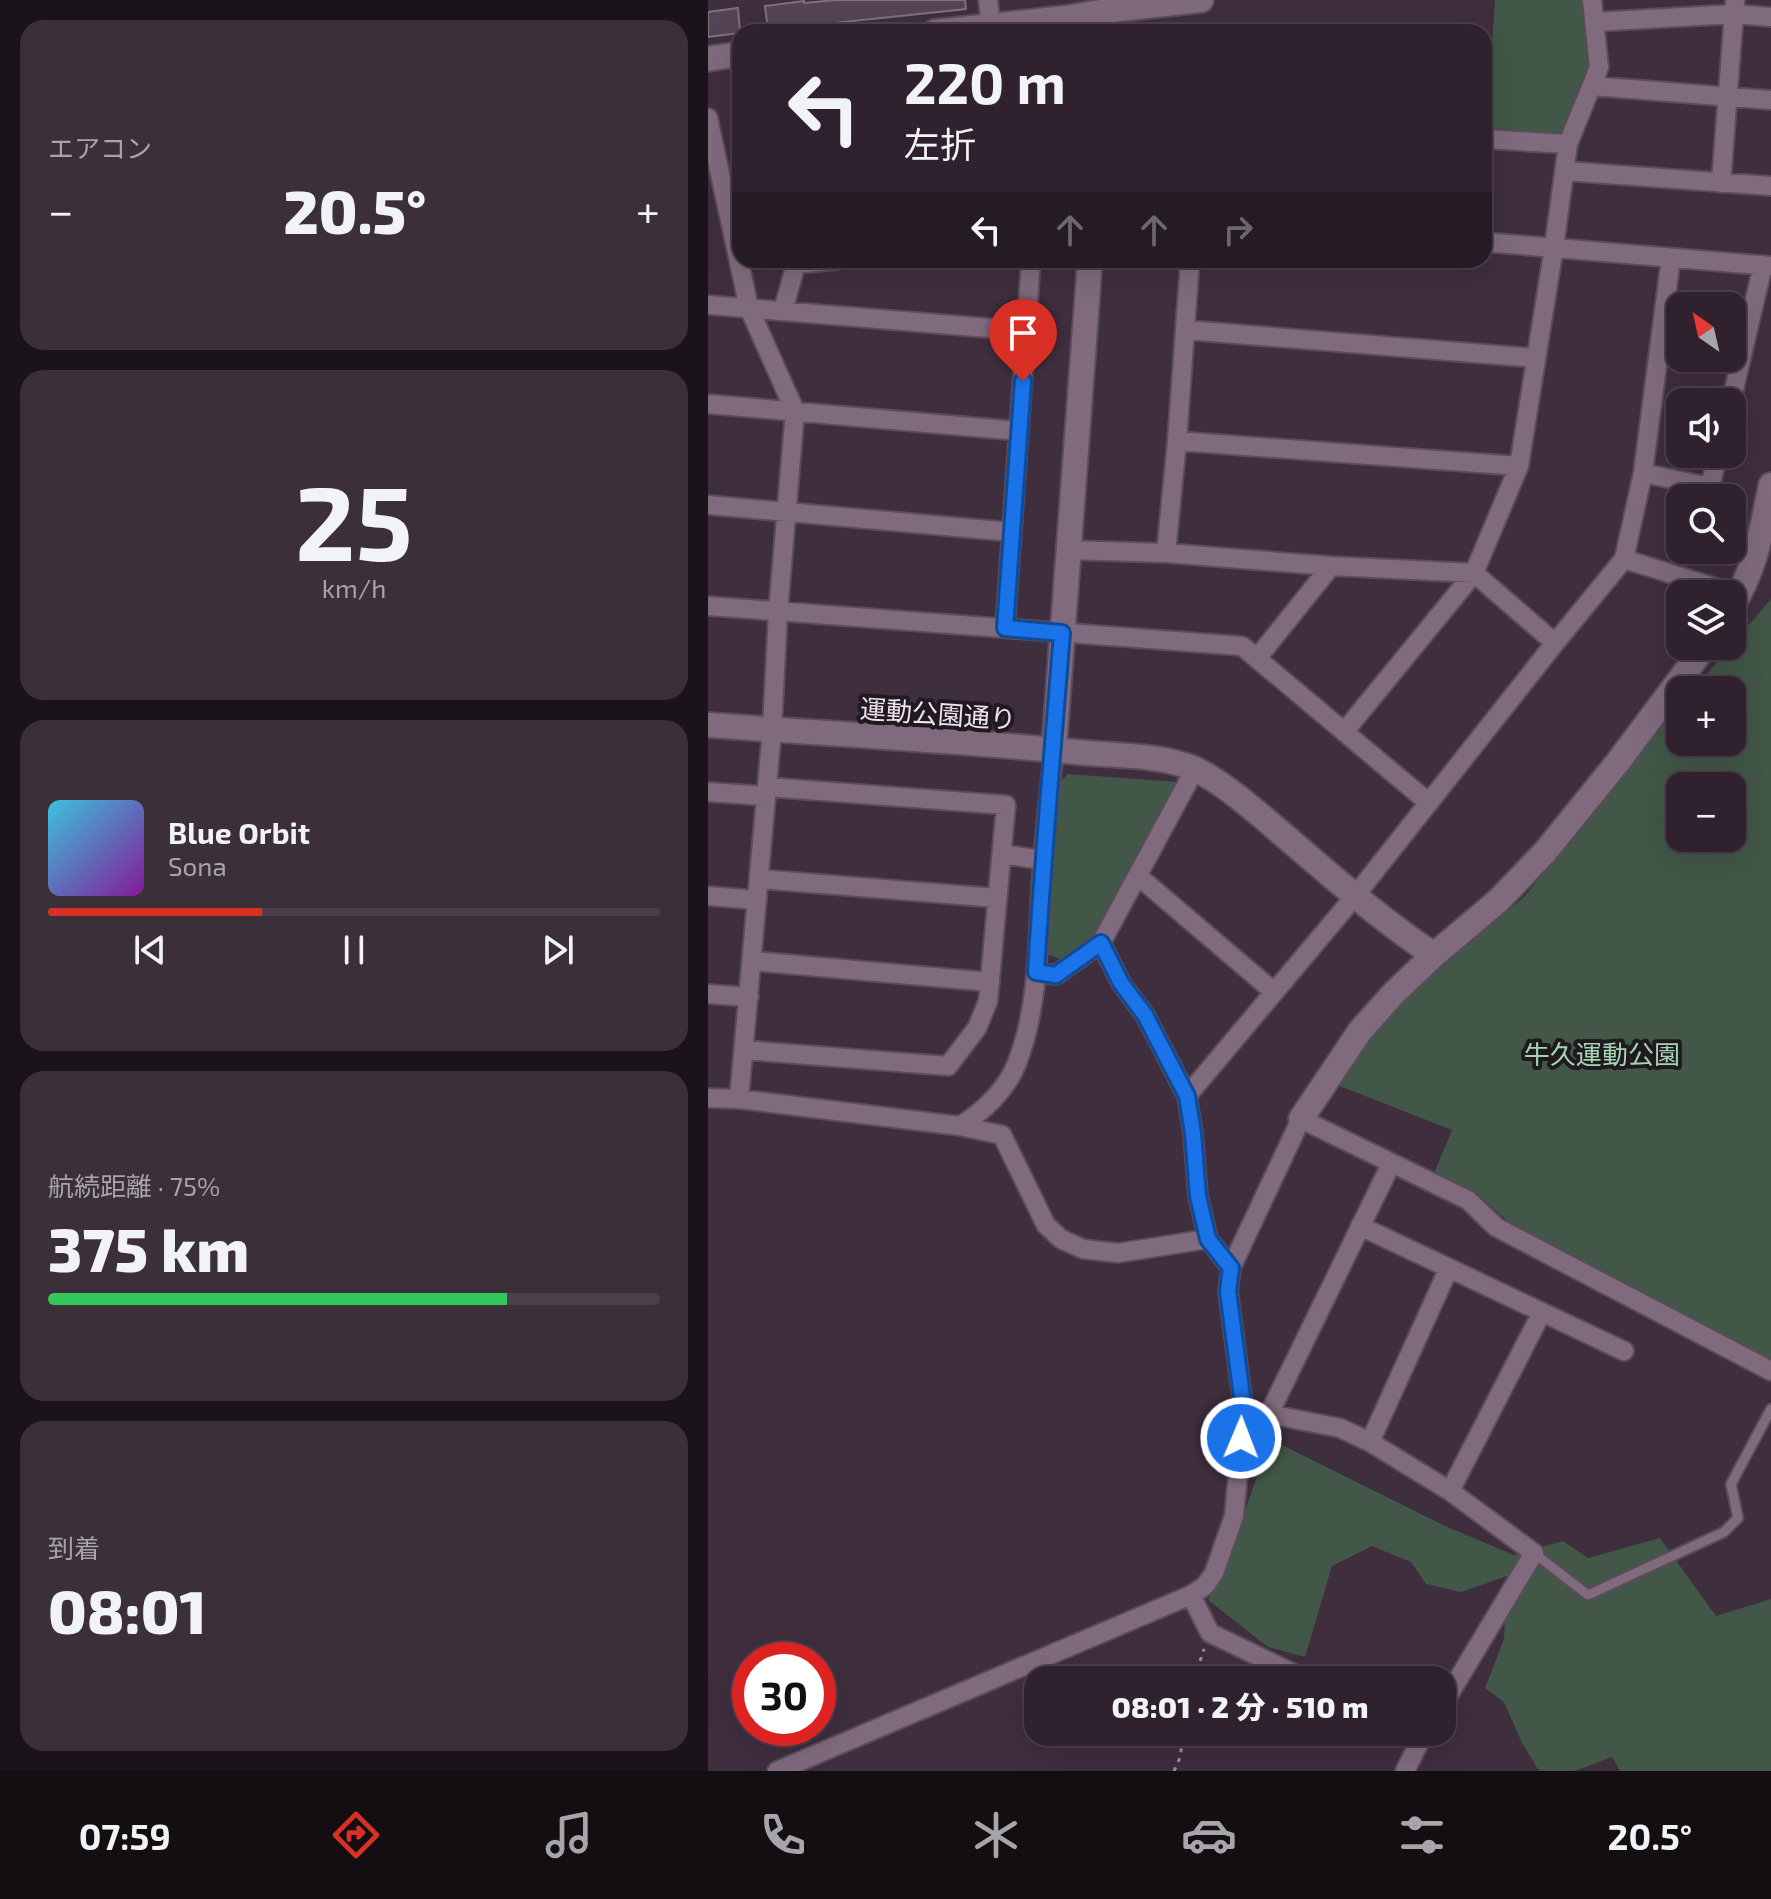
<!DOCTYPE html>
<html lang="ja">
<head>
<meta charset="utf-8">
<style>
  body { margin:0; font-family:"Exo 2","Noto Sans JP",sans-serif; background:#3b2f3a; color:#f1f3f6; height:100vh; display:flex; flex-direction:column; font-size:30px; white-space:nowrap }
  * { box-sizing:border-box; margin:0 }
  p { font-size:26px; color:#a7a4aa }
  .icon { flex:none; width:44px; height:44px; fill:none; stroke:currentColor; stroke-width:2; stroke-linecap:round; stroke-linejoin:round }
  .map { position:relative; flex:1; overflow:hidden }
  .side { display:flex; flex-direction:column; gap:20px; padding:20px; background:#1a1319; width:708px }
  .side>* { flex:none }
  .top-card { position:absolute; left:24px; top:24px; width:760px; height:244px; border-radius:24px; box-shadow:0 8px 32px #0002,0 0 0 2px #4a3f4a; background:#2f222e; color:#f1f3f6; overflow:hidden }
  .needle { width:52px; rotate:326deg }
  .tools { position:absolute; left:958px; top:292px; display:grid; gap:16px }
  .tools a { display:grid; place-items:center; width:80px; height:80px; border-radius:16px; background:#2f222e; box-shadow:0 8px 32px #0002,0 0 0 2px #4a3f4a; font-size:40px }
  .speed { position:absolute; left:24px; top:1642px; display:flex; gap:16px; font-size:40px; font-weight:700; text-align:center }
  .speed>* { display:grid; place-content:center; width:104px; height:104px; border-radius:50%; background:#2f222e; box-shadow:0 8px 32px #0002,0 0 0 2px #4a3f4a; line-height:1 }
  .speed .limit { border:12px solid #d22; background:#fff; color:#111 }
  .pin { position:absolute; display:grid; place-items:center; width:68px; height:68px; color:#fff; margin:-82px -34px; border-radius:50% 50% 50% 0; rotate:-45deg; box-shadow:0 0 8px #0007 }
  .pin .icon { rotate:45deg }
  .me { position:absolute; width:88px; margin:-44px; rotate:1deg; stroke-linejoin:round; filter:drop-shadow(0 0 6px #0008) }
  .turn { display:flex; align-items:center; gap:28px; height:168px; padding:0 40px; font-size:36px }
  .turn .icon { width:104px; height:104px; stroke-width:2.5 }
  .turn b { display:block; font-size:56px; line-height:68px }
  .lanes { display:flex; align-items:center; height:76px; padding:0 40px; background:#0003; justify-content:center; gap:40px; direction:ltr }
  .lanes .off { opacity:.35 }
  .big { font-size:60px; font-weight:800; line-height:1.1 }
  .side .card { flex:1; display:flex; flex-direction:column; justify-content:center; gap:12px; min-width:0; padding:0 28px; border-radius:24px; background:#3b2f3a }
  .side .dial { align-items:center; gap:0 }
  .dial b { font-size:104px; line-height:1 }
  .song { display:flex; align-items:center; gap:24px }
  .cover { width:96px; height:96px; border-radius:12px; background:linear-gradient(135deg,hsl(190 70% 55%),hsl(290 70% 35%)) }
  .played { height:8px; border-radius:4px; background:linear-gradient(90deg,#d93025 35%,#4a3f4a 35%) }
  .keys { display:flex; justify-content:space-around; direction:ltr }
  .heat { display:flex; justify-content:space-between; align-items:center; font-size:44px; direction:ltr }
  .charge { height:12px; border-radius:6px; background:linear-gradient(90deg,#34c759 75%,#4a3f4a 0) }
  .trip { position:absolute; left:316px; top:1666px; width:432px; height:80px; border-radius:24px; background:#2f222e; box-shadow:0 8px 32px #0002,0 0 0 2px #4a3f4a; font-weight:800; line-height:80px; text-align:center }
  .tab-bar { display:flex; height:128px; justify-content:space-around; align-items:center; background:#130e12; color:#a7a4aa }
  .tab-bar .icon { width:56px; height:56px }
  .tab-bar .on { color:#d93025 }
  .tab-bar b { font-size:36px; color:#f1f3f6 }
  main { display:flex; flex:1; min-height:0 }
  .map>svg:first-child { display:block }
</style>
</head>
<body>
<main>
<section class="side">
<div class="card"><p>エアコン</p>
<div class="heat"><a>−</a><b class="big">20.5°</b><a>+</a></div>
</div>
<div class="card dial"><b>25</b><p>km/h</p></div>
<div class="card">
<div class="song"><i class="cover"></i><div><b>Blue Orbit</b><p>Sona</p></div></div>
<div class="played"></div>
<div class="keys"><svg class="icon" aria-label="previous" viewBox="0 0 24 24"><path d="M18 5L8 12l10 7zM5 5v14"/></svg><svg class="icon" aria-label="pause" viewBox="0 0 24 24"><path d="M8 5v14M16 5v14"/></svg><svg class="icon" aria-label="next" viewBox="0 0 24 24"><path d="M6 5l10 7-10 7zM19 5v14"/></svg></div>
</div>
<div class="card"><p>航続距離 · 75%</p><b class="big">375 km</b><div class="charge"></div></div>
<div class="card"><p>到着</p><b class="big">08:01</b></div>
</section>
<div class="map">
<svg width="1063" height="1771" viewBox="0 0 1063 1771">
  <rect width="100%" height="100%" fill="#3f2e3e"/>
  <path fill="#425747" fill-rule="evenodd" d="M787,0H874L882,65L854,139L778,133Z
    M1063,599V1362L804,1225L767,1192L726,1173L744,1130L629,1085L654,1045L682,1011L817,896L901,789L972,706V742H1024V690H985ZM972,786H1024V838H972Z
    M360,774L471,782L388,935L357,961L338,954L351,783Z
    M562,1439L737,1526L806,1555L855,1541L880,1558L952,1538L1008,1616L1063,1599V1771H912L904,1757L867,1771H831L814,1743L796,1702L777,1688L796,1639L799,1576L753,1592L718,1584L703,1562L664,1546L624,1566L597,1657L560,1647L500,1600L515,1574Z"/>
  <path fill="#544456" stroke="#7f6f82" stroke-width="2" d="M128,0H257L258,9L60,30L57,6L96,1V3Z
    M30,8L32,33L0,37V12Z"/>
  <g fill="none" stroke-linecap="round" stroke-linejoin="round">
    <g stroke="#5a4c59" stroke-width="13">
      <path id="service" d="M826,1553L880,1595L1016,1532L1030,1518L1023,1484L1063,1409"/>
    </g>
    <g stroke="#5a4c59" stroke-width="22">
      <path id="minor" d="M280,0L283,26
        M886,22L1026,14L1063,17
        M884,86L1063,100
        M0,118L41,308L87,411L70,612L64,730L31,1099
        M776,139L860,144
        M857,171L1063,186
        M1013,183L1027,0
        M776,242L1063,266
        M0,305L318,331
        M75,311L88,264L129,260
        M478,330L827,358
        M1023,402L1055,265
        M0,404L311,431
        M469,441L811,466
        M935,473L1002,487L1010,454
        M0,505L304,532
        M360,550L458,553L623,566L766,573L847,643
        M458,553L469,441L482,260
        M916,559L1031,595
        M0,606L534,646L721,803
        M297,628L323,260
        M550,657L623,566
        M636,732L766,573L811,466L846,247L860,144L891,67L884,0
        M0,792L58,796
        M294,854L335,860
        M430,876L566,992
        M51,879L289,898
        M0,896L49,900
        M393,943L413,983L437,1015L479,1096L485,1133L490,1196L500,1239
        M44,961L282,982
        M328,972L348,975L393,943L487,769
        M0,994L41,997
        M36,1050L240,1066L269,1028L280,1001L298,805L59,787
        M479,1096L647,896L847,643L916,559L935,473L963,258
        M0,1098L31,1099L252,1126L294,1135L338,1225L353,1239L375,1249L410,1253L500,1239L523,1268
        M252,1126C275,1112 299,1089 309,1063C330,1009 330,947 333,889C336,842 341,796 346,749
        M652,1226L916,1351
        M536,1412L561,1414L632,1428L662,1442L742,1491L826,1553L734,1706
        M561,1414L683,1164
        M662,1442L741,1268
        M742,1491L834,1312
        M483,1595L502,1633L599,1680
        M69,1771L483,1595L497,1586L506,1573L526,1516L536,1412L520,1291L523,1268L593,1119L760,1200L788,1227L1063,1371
        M697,1771L710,1745L697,1732"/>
    </g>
    <g stroke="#5a4c59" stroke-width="28">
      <path id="tertiary" d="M227,32L357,18L412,9L493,0
        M0,59L32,54
        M1024,606C1048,569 1054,527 1063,485
        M0,725C123,734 246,740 368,752C405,756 453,754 487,769C518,784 553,816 579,838C627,879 673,920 726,955
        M346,749L382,260
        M593,1119L652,1031L686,993L726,955L790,901L837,852L910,762L997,646"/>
    </g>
    <path stroke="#9c8e9b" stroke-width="3" stroke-dasharray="4 6" stroke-linecap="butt" d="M486,1680L496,1649
      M466,1771L471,1760L477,1732"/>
    <use href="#service" stroke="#7f6b7d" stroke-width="9"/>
    <use href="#minor" stroke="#7f6b7d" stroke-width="18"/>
    <use href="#tertiary" stroke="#7f6b7d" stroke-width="24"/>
  </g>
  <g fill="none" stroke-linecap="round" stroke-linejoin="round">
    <g stroke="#114b97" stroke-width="20">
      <path id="route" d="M315,381L297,628L354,633C345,746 335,859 328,972L348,975L393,943L413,983L437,1015L479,1096L485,1133L490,1196L500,1239L523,1268L520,1291L536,1412L533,1438"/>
    </g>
    <use href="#route" stroke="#1a73e8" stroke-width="14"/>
  </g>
  <g text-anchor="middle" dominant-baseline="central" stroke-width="8" stroke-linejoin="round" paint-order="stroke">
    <g font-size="26" fill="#efe4ee" stroke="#211920">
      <text transform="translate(230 713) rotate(4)">運動公園通り</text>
    </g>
    <g font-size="26" fill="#a3d5af" stroke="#211920">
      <text x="894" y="1053">牛久運動公園</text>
    </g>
  </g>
</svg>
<div class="tools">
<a><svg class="needle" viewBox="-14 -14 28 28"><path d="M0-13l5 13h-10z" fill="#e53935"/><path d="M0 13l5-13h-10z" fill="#a7a4aa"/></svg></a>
<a><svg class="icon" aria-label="sound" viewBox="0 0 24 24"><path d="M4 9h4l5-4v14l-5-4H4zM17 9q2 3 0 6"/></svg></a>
<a><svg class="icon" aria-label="search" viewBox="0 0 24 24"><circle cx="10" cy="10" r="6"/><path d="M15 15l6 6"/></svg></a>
<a><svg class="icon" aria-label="layers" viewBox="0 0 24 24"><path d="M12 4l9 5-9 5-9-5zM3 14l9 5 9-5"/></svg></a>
<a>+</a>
<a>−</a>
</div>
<div class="speed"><div class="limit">30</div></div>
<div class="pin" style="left:315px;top:381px;background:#d93025"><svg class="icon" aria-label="arrive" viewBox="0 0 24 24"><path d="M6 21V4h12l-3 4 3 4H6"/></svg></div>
<svg class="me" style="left:533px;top:1438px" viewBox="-20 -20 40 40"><circle r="17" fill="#1a73e8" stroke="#fff" stroke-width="3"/><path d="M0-11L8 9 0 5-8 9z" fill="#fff"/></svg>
<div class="trip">08:01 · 2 分 · 510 m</div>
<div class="top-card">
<div class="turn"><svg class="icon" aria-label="left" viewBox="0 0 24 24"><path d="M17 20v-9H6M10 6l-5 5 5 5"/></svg><div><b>220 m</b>左折</div></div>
<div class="lanes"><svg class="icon" aria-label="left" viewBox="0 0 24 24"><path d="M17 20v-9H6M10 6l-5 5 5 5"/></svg><svg class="icon off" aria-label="ahead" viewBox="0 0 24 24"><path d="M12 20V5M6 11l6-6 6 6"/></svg><svg class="icon off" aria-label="ahead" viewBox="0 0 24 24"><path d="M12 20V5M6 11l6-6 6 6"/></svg><svg class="icon off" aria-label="right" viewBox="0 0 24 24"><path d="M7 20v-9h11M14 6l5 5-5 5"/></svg></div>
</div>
</div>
</main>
<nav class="tab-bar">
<b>07:59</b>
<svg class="icon on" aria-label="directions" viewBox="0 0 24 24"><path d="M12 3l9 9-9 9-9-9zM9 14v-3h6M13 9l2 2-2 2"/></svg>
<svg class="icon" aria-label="music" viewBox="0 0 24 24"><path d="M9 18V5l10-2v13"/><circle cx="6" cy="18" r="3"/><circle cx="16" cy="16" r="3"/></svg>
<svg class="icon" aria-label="phone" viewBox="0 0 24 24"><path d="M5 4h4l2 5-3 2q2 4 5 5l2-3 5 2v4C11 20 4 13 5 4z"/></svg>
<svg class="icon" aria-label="climate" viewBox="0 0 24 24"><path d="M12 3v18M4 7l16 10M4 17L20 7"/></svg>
<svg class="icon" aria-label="car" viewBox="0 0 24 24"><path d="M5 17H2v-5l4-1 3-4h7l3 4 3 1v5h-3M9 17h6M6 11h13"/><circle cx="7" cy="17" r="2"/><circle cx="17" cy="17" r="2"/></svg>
<svg class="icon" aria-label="filters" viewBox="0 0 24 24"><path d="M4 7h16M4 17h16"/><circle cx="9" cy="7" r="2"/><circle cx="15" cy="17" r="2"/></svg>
<b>20.5°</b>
</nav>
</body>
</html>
